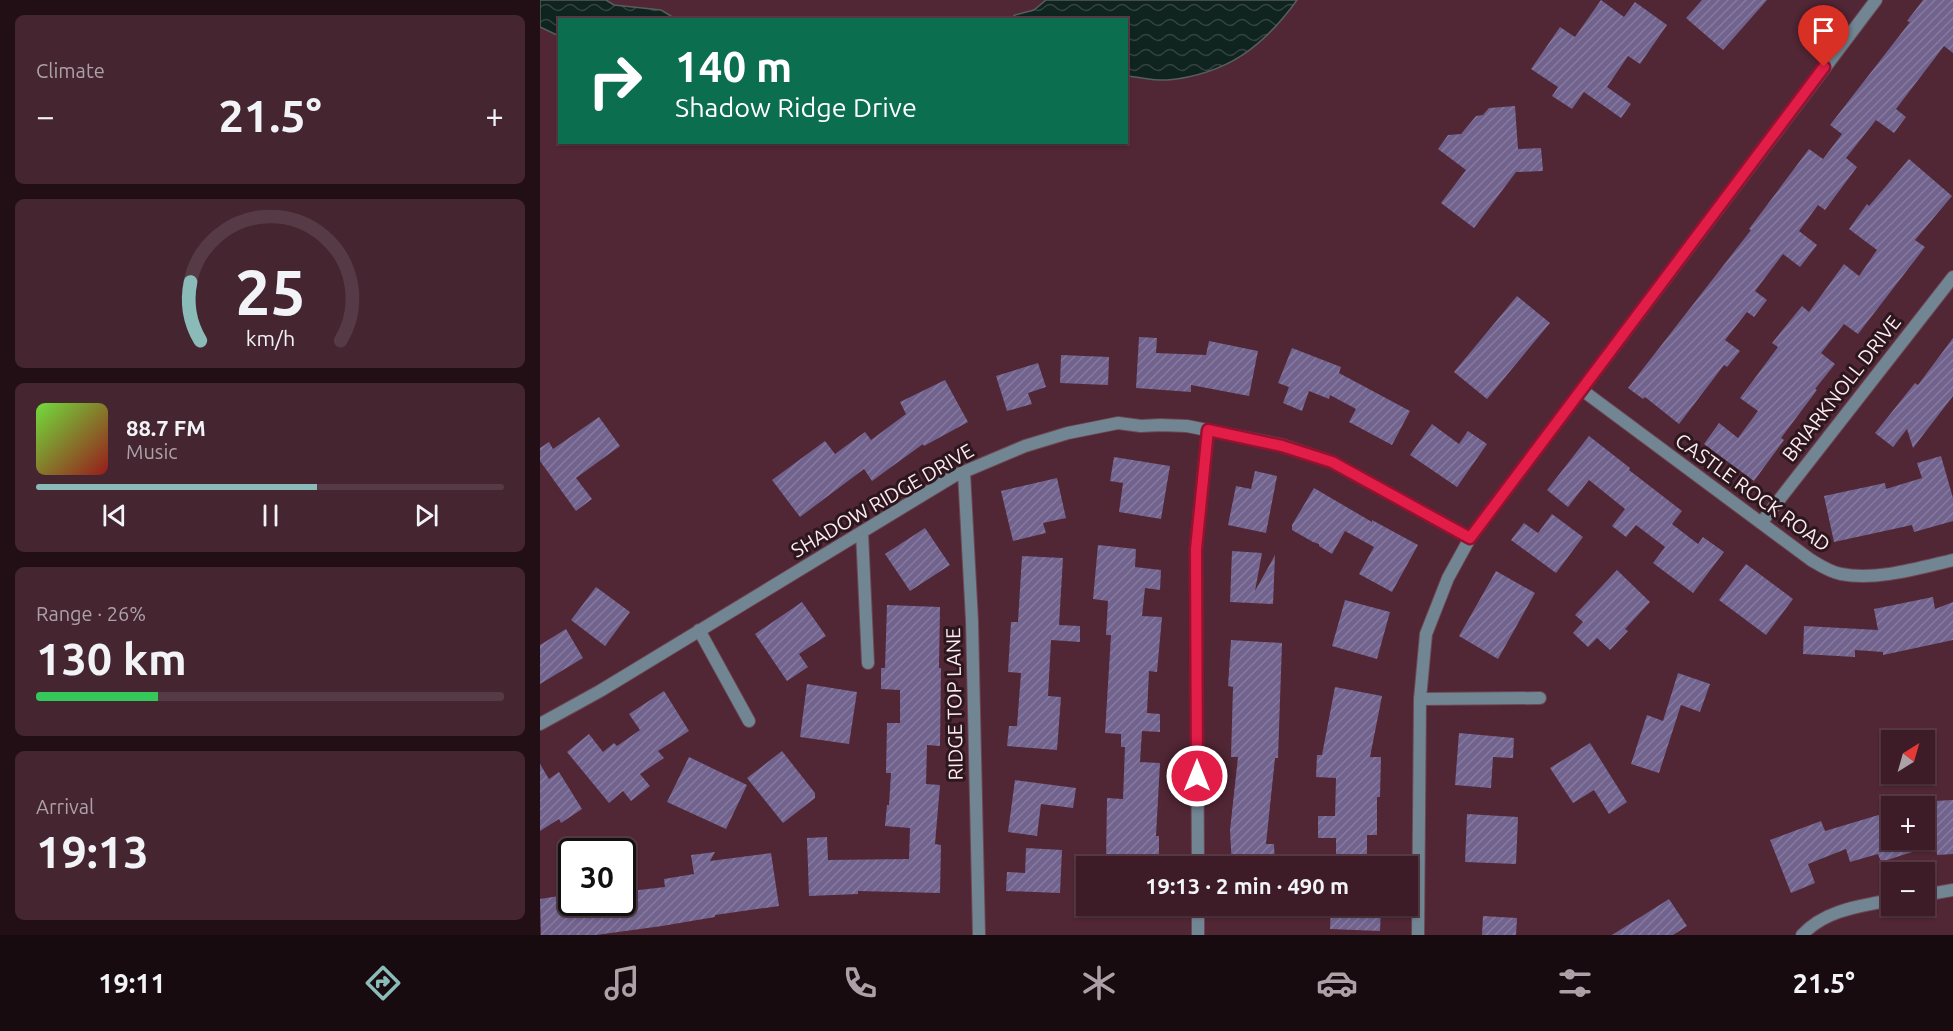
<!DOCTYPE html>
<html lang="en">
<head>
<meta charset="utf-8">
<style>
  body { margin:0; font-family:Ubuntu,sans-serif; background:#442530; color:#f1f3f6; height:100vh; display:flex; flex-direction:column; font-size:22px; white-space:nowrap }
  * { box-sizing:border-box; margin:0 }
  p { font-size:20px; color:#ada1a8 }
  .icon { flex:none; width:33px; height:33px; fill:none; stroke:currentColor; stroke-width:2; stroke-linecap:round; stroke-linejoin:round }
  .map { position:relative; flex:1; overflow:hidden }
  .drawer { display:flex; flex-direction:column; gap:15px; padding:15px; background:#220f16; width:540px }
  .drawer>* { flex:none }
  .hud { position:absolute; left:18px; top:18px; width:570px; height:126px; border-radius:0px; box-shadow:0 2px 4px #0004,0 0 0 2px #563a45; background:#0b6e4f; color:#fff; overflow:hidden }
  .needle { width:39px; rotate:37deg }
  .controls { position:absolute; left:1341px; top:730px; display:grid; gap:12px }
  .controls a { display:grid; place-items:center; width:54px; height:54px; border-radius:0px; background:#3d1c28; box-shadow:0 2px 4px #0004,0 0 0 2px #563a45; font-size:30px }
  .speed { position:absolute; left:18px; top:838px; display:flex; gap:12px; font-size:30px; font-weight:700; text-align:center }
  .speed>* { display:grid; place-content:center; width:78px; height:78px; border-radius:50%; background:#3d1c28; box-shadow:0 2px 4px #0004,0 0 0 2px #563a45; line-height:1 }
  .speed .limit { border:3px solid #111; border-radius:9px; background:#fff; color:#111 }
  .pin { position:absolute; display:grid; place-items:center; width:51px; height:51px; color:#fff; margin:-62px -26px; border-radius:50% 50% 50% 0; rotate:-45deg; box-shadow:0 0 6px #0007 }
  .pin .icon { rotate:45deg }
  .me { position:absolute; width:66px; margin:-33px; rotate:0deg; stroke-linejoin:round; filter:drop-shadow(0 0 4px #0008) }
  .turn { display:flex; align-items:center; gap:21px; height:126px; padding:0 18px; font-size:27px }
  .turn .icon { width:78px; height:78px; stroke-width:2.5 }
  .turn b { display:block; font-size:42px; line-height:51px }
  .big { font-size:45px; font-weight:700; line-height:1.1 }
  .drawer .tile { flex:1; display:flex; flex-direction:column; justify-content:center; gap:9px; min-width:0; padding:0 21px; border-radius:9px; background:#442530 }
  .drawer .dial { align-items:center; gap:0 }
  .dial svg { height:156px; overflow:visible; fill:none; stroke:#563a45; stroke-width:7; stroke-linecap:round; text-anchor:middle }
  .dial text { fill:#f1f3f6; stroke:none }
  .song { display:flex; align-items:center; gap:18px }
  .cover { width:72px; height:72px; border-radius:9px; background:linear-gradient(135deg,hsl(100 70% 55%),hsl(0 70% 35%)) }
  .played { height:6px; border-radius:3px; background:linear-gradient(90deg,#8bbbb9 60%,#563a45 60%) }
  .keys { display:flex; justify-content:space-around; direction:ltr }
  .heat { display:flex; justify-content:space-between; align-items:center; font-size:33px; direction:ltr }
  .charge { height:9px; border-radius:4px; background:linear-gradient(90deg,#34c759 26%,#563a45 0) }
  .trip { position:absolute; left:536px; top:856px; width:342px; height:60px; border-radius:0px; background:#3d1c28; box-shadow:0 2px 4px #0004,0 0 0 2px #563a45; font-weight:700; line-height:60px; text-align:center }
  .menu { display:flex; height:96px; justify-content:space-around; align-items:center; background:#180b10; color:#ada1a8 }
  .menu .icon { width:42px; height:42px }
  .menu .selected { color:#8bbbb9 }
  .menu b { font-size:27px; color:#f1f3f6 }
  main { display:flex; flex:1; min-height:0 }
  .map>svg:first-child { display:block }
</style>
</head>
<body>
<main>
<section class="drawer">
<div class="tile"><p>Climate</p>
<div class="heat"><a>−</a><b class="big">21.5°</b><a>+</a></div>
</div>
<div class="tile dial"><svg viewBox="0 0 100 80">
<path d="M14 69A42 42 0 1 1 86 69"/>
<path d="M14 69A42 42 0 0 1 9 39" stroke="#8bbbb9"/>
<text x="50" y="56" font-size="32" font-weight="700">25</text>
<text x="50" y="72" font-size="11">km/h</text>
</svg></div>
<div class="tile">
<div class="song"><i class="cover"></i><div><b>88.7 FM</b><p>Music</p></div></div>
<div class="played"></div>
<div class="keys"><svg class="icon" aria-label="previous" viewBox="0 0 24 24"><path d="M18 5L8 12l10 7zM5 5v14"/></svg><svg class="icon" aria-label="pause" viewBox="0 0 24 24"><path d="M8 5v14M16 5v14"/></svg><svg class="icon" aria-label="next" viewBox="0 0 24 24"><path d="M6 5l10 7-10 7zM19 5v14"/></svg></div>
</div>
<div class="tile"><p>Range · 26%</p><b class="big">130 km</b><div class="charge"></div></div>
<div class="tile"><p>Arrival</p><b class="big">19:13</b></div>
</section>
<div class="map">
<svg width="1413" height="935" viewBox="0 0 1413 935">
  <defs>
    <pattern id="water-waves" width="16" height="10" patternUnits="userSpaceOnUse" patternTransform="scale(1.5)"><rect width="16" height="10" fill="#0f231f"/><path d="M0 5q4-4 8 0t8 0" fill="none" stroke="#334340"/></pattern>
    <pattern id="building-hatch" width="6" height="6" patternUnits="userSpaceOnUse" patternTransform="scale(1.5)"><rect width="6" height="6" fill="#71638e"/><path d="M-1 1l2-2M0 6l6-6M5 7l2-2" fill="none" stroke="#867a9e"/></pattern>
  </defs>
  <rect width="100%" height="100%" fill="#512635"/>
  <path fill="url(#water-waves)" stroke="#565f5e" stroke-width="1.5" d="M0,0H66L74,5L121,10L136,19L20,20L19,36L0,27Z
    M506,0H757C723,47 687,74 628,80C615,81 600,77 587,76L586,20L470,19L475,15L494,10Z"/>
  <path fill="url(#building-hatch)" d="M1061,0L1084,17L1095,2L1127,25L1100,64L1088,56L1067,87L1091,104L1081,118L1044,92L1032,109L1012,96L1018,87L991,69L1020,27L1035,37Z
    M1162,0H1227L1183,50L1146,18Z
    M1383,0H1413V53L1404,46L1356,109L1366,117L1354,133L1336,120L1306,158L1317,167L1285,210L1278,205L1259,231L1277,245L1260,267L1243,254L1215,291L1227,300L1214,317L1207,312L1185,340L1200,351L1187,367L1184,365L1139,424L1105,397L1103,399L1088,388L1211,230L1209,229L1269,149L1283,159L1302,134L1290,125L1370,22L1367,21Z
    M975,106L978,149L1001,148L1003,171L976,172L934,228L901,203L926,170L898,149L908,135L921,134L936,116L943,115L949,108Z
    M1369,159L1412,196L1375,240L1385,247L1318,334L1304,324L1281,353L1295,364L1275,389L1277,390L1241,438L1244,440L1214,481L1164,444L1179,423L1198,438L1218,411L1200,398L1238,347L1232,343L1262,306L1269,312L1304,264L1319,276L1337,250L1309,229L1327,204L1329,206Z
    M977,296L1010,323L947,399L914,372Z
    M599,337L617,338L616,353L666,355L669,341L718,351L709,396L651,385V392L596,388Z
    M1413,338V396L1373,448L1367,429L1353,447L1335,433L1375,383L1378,385Z
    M752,348L801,367L799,373L870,411L852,445L809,422L816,409L790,395L789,399L769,391L762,411L743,403L749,387L738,383Z
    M521,355L569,357L568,385L520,383Z
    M498,363L506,387L488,393L492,404L467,411L456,376Z
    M405,380L428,422L384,446L383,444L332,481L324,469L260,517L232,480L285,441L295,454L325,432L331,440L366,414L360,402Z
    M59,417L80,446L36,478L52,499L36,511L0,461V448L9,442L13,449Z
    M892,424L919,444L928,431L947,444L917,487L870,455Z
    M1049,436L1090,468L1089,470L1142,511L1132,524L1158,544L1163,537L1184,552L1153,593L1113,563L1125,547L1096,525L1086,537L1072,526L1085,509L1049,480L1028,507L1007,490Z
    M1401,456L1413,498V521L1374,532L1372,525L1294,542L1284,496L1345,483L1346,489L1382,478L1377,463Z
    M574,457L630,466L621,519L579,512L583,483L570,481Z
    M715,471L737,476L726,533L688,525L696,486L711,489Z
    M517,478L526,518L503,523L506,533L473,541L461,491Z
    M774,488L832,522V520L878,545L852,592L819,574L834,547L805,531L792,554L779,546V544L773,542L752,530V525Z
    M1012,514L1043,537L1016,573L971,540L984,523L998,533Z
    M385,528L410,565L370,591L345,554Z
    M558,545L596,549L595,567L621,570L620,590L605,588L602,616L622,617L617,672L609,671L607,713L620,714V732L602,731L600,762L620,763L616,836H619V867H577V861H566L567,798L583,799L585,747H581V734L565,733L571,635H566L568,601L553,599Z
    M692,551L722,553L715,591L735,555L733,604L690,602Z
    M482,556L523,558L519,625L540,626V642L511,640L508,696L521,697L517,750L467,746L469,726H477L481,673L468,672L471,622H478Z
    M1206,564L1253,599L1226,635L1179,600Z
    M1077,570L1110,602L1085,629L1088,631L1070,650L1057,638L1048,647L1033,633L1043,622L1035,615Z
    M956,571L995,593L958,659L919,636Z
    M56,587L90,612L65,646L31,620Z
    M1393,597L1395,609L1413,602V640L1343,655V652L1315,650V657L1263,654L1264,626L1338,630L1334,609Z
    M805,600L850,612L837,659L792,646Z
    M262,602L286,636L259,654L268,667L247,681L215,634Z
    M347,605L400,607L399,668H401L400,746L387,745L386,784L400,785L395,844L401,845L400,893L318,891V894L269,896L267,838L287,837L288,860L369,859L370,828L345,826L347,805H349L351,773H346L347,723H360V690L341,689V668H345Z
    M26,629L43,658L0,684V645Z
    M691,640L742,643L738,758H735L726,844H734L735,867H692L690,830L698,757H691L693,687L688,686Z
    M1138,673L1170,684L1160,712L1141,705L1119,773L1091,764L1107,715L1123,721Z
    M267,684L317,692L309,744L260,737Z
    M795,687L842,696L830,757H841L840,797H837V835H827V867H796V838H778V816H795L796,778L776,777L777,755H782Z
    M124,691L149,731L118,751L124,758L100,774L110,786L91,801L83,791L69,803L27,752L49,734L63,752L74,743L77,746L100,730L89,714Z
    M919,733L974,738L973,758L953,757L951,788L915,785Z
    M1050,743L1087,802L1069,814L1054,790L1033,803L1010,768Z
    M242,751L275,793V798L243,823L207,778Z
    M149,757L207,785L186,829L127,802Z
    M0,764L9,779L19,772L42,809L21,823L19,819L0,831Z
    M475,780L536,788L533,808L501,804L497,836L468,832Z
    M1413,800V854L1397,855L1393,801Z
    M1352,811V840H1369L1372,852L1341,862L1338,854L1310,862L1306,849L1268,864L1275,883L1251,893L1230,840L1281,821L1285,831Z
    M927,814L978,817L976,864L925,862Z
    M486,848L522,850L520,893L466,891L467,872L485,873Z
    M175,852L170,861L231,853L239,906L175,915V917L122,926L56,935H1L0,899L32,894V903H82V892L125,887L124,879L154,874L151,855Z
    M1129,899L1147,926L1133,935H1072Z
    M791,906H841L840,931L790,929Z
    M943,916L977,918L976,935H942Z"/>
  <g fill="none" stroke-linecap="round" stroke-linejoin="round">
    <g stroke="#6d4653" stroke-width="14">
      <path id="minor" d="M1042,390L1271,560C1281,566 1290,572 1301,574C1336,581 1379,568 1413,560
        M424,472L432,621L439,935
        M1221,523L1413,277
        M322,532L328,663
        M159,630L209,721
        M880,699L1000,698
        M0,724L60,691L414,476L485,446L528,433L578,423L601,426L620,425L647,426L742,445L792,462L930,538
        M658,867L656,549L668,430
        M1384,895L1413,890
        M658,906V935
        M1262,935C1285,910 1320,906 1352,900"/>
    </g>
    <g stroke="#6d4653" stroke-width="14">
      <path id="tertiary" d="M878,935L880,699L886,634L908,578L930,538L1336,0"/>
    </g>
    <use href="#minor" stroke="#718592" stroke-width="12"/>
    <use href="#tertiary" stroke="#718592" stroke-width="12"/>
  </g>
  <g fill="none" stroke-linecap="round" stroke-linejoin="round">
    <g stroke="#92132f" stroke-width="15">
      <path id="route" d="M657,776L656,549L668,430L742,446L792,462L930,538L1284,67"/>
    </g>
    <use href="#route" stroke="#e11d48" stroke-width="10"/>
  </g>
  <g text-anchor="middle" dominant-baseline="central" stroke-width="6" stroke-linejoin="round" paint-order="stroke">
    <g font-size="20" fill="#fdebf0" stroke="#2b171d">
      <text transform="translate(1301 388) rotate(-52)">BRIARKNOLL DRIVE</text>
      <text transform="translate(1213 492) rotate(36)">CASTLE ROCK ROAD</text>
      <text transform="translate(342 500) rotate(-30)">SHADOW RIDGE DRIVE</text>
      <text transform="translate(414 704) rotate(-91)">RIDGE TOP LANE</text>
    </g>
  </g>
</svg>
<div class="controls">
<a><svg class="needle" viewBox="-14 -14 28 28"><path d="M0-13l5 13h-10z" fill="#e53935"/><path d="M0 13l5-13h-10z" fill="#ada1a8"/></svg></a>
<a>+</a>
<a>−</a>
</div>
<div class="speed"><div class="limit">30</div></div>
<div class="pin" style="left:1284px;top:67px;background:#d93025"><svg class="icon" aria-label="arrive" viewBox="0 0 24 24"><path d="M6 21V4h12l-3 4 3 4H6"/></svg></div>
<svg class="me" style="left:657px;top:776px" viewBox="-20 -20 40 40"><circle r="17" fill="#e11d48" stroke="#fff" stroke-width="3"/><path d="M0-11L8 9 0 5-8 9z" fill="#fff"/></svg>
<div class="trip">19:13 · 2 min · 490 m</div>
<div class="hud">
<div class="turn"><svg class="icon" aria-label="right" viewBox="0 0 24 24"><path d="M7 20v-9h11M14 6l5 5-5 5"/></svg><div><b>140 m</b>Shadow Ridge Drive</div></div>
</div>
</div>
</main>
<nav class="menu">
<b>19:11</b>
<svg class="icon selected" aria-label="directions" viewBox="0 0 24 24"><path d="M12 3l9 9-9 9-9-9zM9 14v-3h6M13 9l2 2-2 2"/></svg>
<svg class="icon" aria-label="music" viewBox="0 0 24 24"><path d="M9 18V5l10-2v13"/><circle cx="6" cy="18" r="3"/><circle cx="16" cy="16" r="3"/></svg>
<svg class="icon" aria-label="phone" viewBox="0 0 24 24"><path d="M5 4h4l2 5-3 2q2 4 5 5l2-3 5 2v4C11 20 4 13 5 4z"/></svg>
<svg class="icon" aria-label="climate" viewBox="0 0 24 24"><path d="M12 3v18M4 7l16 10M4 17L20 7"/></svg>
<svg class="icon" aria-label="car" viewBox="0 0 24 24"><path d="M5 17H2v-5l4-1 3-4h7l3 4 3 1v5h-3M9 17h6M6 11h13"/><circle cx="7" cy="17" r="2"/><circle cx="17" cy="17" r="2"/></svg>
<svg class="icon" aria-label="filters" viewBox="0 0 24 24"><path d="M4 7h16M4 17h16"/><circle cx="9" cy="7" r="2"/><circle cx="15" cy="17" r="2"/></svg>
<b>21.5°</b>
</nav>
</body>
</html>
